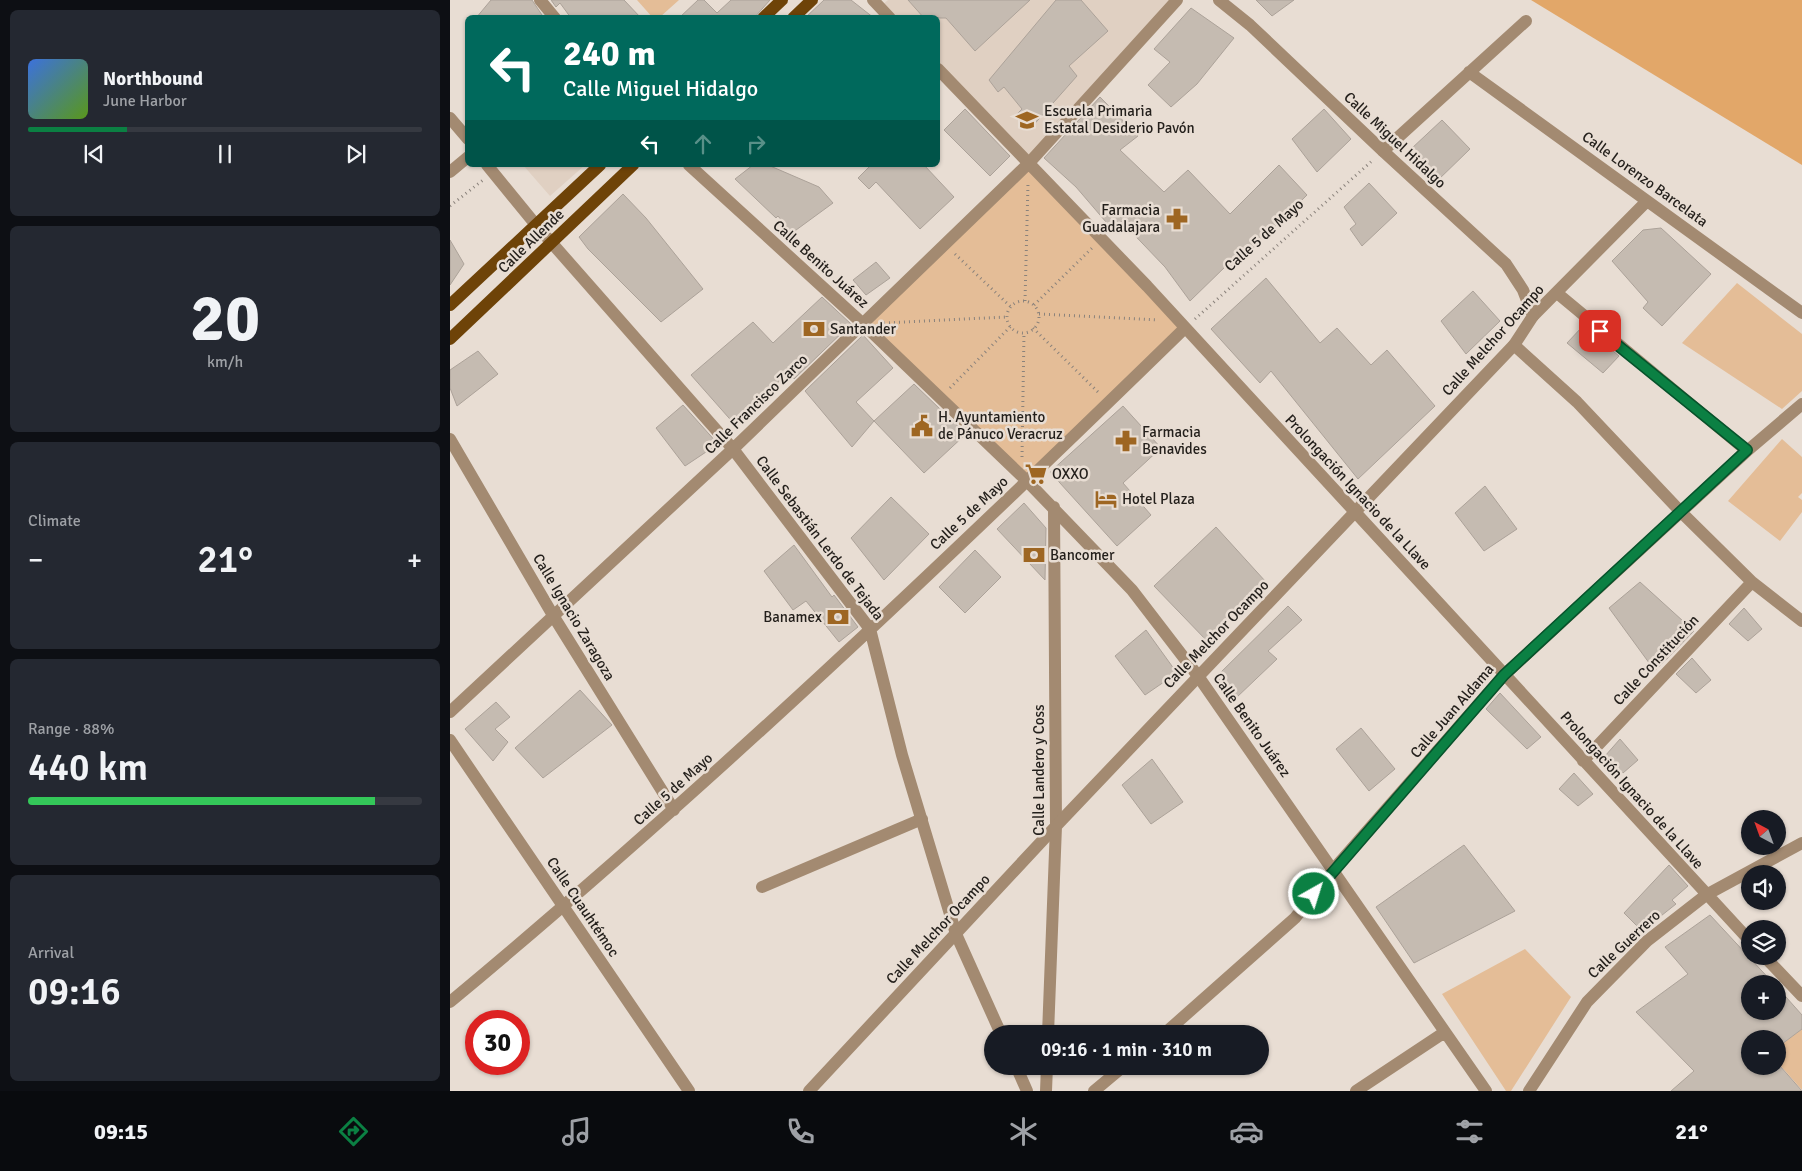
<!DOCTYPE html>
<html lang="en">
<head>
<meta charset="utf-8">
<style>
  body { margin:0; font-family:Signika,sans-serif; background:#242831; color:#f1f3f6; height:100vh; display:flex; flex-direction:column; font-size:19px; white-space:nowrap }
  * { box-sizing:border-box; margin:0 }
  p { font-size:16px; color:#9ea1a6 }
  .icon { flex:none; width:28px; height:28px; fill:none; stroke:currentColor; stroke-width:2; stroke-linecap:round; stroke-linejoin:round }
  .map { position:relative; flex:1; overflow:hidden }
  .sheet { display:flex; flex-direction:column; gap:10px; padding:10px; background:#0d0f14; width:450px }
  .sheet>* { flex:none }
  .top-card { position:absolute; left:15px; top:15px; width:475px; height:152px; border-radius:8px; box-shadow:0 1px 4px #0004; background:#00695c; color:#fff; overflow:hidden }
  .needle { width:32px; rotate:319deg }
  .fabs { position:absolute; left:1291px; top:810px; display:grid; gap:10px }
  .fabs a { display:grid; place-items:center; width:45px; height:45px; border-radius:50%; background:#171b24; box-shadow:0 1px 4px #0004; font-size:25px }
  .speed { position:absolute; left:15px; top:1010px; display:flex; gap:10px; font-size:25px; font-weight:700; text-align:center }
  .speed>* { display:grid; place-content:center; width:65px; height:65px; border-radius:50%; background:#171b24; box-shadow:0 1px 4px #0004; line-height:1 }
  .speed .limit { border:8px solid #d22; background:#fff; color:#111 }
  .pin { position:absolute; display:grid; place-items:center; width:42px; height:42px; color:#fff; margin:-21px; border-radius:10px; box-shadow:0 2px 8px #0006 }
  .me { position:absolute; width:55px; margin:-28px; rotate:39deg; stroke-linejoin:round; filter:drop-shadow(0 0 4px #0008) }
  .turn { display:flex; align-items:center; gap:18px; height:105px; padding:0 15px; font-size:22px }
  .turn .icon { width:65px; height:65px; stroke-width:2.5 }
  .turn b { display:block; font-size:35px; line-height:42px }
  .lanes { display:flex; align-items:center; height:48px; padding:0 15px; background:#0003; justify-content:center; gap:25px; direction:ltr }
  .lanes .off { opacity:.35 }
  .big { font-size:38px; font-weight:600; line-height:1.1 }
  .sheet .widget { flex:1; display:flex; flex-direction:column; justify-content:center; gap:8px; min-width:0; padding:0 18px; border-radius:8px; background:#242831 }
  .sheet .dial { align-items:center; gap:0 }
  .dial b { font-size:65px; line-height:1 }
  .song { display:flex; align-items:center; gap:15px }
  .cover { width:60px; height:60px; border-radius:8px; background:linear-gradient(135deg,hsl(220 70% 55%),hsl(90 70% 35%)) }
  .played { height:5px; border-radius:2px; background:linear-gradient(90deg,#0b8043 25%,#363941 25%) }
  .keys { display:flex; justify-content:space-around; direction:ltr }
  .heat { display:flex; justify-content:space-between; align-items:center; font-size:28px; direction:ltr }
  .charge { height:8px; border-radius:4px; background:linear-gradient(90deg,#34c759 88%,#363941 0) }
  .trip { position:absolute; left:534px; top:1025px; width:285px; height:50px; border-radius:25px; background:#171b24; box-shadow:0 1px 4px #0004; font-weight:600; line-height:50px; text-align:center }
  .tab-bar { display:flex; height:80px; justify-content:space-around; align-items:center; background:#090b0e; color:#9ea1a6 }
  .tab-bar .icon { width:35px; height:35px }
  .tab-bar .current { color:#0b8043 }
  .tab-bar b { font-size:22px; color:#f1f3f6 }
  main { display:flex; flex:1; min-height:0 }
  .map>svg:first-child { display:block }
</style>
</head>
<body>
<main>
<section class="sheet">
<div class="widget">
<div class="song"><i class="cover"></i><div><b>Northbound</b><p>June Harbor</p></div></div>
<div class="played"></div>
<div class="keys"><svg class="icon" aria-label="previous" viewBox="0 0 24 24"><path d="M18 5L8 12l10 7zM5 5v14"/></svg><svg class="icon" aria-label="pause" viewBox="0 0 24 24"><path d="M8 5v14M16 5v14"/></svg><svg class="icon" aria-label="next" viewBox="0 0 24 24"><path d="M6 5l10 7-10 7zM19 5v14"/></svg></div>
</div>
<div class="widget dial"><b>20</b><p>km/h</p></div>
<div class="widget"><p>Climate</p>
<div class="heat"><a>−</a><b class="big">21°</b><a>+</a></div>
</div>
<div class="widget"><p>Range · 88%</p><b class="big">440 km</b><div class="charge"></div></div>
<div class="widget"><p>Arrival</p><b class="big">09:16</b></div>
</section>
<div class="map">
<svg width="1352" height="1091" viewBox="0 0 1352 1091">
  <rect width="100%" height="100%" fill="#e8ddd3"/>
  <path fill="#e0d0c2" d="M438,0H728L579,163L488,69V18L440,17L430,7Z
    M73,165H135L100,196Z"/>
  <path fill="#e4bd97" d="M187,0H229L210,17L203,18Z
    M579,163L735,328L577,481L412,323Z
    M1287,283L1352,334V391L1332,409L1232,343Z
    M1332,439L1352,457V493L1348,497L1352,500V512L1330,541L1278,501Z
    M1075,949L1121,997L1061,1091H1056L992,994Z
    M1352,1029V1090L1328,1063V1047Z"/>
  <path fill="#e2a769" d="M1081,0H1352V165Z"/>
  <path fill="#c5bbb1" stroke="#aca299" d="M41,0H82L94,18H26Z
    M101,0H174L191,18H121L110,3L106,7Z
    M248,0H254L267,13L281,0H320L304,18H229Z
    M374,0H401L424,18H355Z
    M458,0H580L525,51L496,18H474Z
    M606,0H631L658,31L619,66L627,76L580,129L567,114L572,109L554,87L548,92L539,80Z
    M806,0H844L822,16Z
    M741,8L784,38L747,84L721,107L698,85L720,62L704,49Z
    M650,97L688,136L670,150L714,192L738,170L780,214L829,165L857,195L781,270L777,265L740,301L715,267L671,221L662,229L626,187L594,158Z
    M515,109L560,156L540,176L494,130Z
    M874,109L901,139L867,172L842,139Z
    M992,120L1020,149L986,182L961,149Z
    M303,165H318L369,187L383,203L342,233L328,216L326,218L285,179Z
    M421,165H474L504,197L470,229L426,182L419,189L408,178Z
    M919,183L947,213L912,246L900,229L906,224L894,207Z
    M173,194L196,218L253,289L211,322L138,249L129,237Z
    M1211,228L1261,274L1212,326L1193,308L1198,302L1162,261L1193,230Z
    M0,240L14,264L0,285Z
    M426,262L440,278L416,295L403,280Z
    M816,278L870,343L887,328L921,365L937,350L985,406L908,479L821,371L810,383L761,329Z
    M1023,291L1050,321L1016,354L991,321Z
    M372,297L401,324L344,379L338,372L286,426L241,375L303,322L323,343Z
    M1133,326L1169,356L1153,373L1117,343Z
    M413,335L443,368L406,402L424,421L402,447L355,391Z
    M28,351L48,374L7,406L0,388V370Z
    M464,384L516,434L474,473L424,421Z
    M233,405L268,444L235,466L206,428Z
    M673,406L711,448L673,483L701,515L667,546L600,472Z
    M1035,486L1067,529L1034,551L1005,513Z
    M441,497L479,534L434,580L401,538Z
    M574,503L596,528L595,580L547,529Z
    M766,527L816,582L757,641L704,586Z
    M344,545L382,597L384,595L408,627L389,642L356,601L343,610L314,571Z
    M525,550L551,577L515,613L489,587Z
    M1190,582L1244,631L1205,671L1159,608Z
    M838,606L852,620L818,651L827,659L786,698L766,677Z
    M1294,608L1312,629L1298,641L1279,624Z
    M696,630L727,673L695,695L665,656Z
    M1242,658L1261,680L1246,693L1226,674Z
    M130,690L162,725L93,778L65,748Z
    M1050,693L1091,737L1077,749L1036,709Z
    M46,702L60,717L45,729L58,742L43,761L15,729Z
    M911,728L945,769L919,791L886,749Z
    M1170,739L1188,760L1173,773L1155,756Z
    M702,759L733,802L701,824L672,785Z
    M1124,773L1143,794L1128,806L1109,789Z
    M1014,845L1065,911L964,963L926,907Z
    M1219,865L1238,886L1222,900L1226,904L1192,931L1174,913Z
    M1260,915L1324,984H1300V1011H1328V988L1352,1015V1029L1328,1047V1039H1300V1066H1330L1352,1091H1221L1244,1071L1186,1012L1238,974L1215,947Z"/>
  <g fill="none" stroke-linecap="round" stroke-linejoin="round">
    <path stroke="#8a827b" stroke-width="3" stroke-dasharray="1 4" stroke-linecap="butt" d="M0,206L33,180
      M505,254L561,307
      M575,301L578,183
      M557 317a16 16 0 1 1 32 0a16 16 0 1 1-32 0Z
      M584,305L642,248
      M589,314L708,320
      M745,319L923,160
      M434,323L557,317
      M583,328L648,392
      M500,388L561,326
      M572,457L574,332"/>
    <path stroke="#a38a71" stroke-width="12" d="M412,323L577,481"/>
    <path stroke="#a38a71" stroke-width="12" d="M90,0L105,18
      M423,0L440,18
      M488,69L697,286L1300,941
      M1019,72L1352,313
      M0,118L18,139
      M933,151L1076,21
      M37,165L86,225L283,449L420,629L452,755L506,934L551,1034
      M239,165L412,323
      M0,172L18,157
      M1107,293L1297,451
      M1083,316L1197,201
      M1064,345L1127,402L1231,512L1302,582L1352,621
      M0,439L104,617L224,810
      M577,481L682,590L748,676L1036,1091
      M0,712L283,449L579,163L727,0
      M0,740L239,1091
      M1133,761L1302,582
      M312,887L472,819
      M1314,956L1352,996
      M0,1002C256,789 497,560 735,328
      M714,1034L845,918L883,870L1054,675L1297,451L1352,404
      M566,1066L577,1091
      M359,1091L606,826L604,507
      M644,1091L674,1066
      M906,1091L995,1032
      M1079,1091L1137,1002L1197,941L1256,895L1352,843"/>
    <path stroke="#a38a71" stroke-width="12" d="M598,1034L606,826L1064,345L1083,316L1073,290L1056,264L933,151L800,25L769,0
      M596,1091L597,1066"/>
    <path stroke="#6e4308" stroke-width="12" d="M313,18L332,0
      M343,18L362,0
      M0,305L150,165
      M0,339L183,165"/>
  </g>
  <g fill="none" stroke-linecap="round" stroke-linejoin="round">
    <g stroke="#07532c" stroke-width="12">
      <path id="route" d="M864,894L1054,675L1297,450L1150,331"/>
    </g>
    <use href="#route" stroke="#0b8043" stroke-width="9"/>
  </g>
  <defs>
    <g id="school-bare" transform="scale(1.725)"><path d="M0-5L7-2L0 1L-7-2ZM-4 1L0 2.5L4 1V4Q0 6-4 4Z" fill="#9e6622" stroke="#e8ddd3" stroke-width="2.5" paint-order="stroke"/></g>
    <g id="pharmacy-bare" transform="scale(1.725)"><path d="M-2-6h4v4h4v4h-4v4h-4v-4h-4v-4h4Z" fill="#9e6622" stroke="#e8ddd3" stroke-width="2.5" paint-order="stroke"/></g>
    <g id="bank-bare" transform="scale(1.725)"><path d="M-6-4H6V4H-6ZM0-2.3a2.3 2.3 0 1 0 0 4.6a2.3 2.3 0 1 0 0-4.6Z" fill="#9e6622" stroke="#e8ddd3" stroke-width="2.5" paint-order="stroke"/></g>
    <g id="civic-bare" transform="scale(1.725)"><path d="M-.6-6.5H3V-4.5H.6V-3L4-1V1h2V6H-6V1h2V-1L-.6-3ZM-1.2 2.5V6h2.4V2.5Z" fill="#9e6622" stroke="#e8ddd3" stroke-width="2.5" paint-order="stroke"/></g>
    <g id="supermarket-bare" transform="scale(1.725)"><path d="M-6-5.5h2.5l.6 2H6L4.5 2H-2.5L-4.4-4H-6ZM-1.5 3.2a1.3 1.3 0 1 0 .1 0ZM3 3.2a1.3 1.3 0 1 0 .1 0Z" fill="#9e6622" stroke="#e8ddd3" stroke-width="2.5" paint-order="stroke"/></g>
    <g id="hotel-bare" transform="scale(1.725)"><path d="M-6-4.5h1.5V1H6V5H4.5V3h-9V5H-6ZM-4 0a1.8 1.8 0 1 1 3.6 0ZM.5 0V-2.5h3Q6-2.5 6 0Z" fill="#9e6622" stroke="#e8ddd3" stroke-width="2.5" paint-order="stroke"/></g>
  </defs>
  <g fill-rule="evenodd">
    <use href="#school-bare" x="577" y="120"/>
    <use href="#pharmacy-bare" x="727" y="219"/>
    <use href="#bank-bare" x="364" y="329"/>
    <use href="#civic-bare" x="472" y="426"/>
    <use href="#pharmacy-bare" x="676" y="441"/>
    <use href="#supermarket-bare" x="586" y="474"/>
    <use href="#hotel-bare" x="656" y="499"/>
    <use href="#bank-bare" x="584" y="555"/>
    <use href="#bank-bare" x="388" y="617"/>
  </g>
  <g text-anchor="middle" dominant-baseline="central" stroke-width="5" stroke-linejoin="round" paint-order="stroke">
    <g font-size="15" fill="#231f1b" stroke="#e8ddd3" text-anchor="start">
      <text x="594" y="111">Escuela Primaria<tspan x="594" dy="17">Estatal Desiderio Pavón</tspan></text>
      <text x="710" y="210" text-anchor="end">Farmacia<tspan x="710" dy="17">Guadalajara</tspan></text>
      <text x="380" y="329">Santander</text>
      <text x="488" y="417">H. Ayuntamiento<tspan x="488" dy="17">de Pánuco Veracruz</tspan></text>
      <text x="692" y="432">Farmacia<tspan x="692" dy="17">Benavides</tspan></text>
      <text x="602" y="474">OXXO</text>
      <text x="672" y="499">Hotel Plaza</text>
      <text x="600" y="555">Bancomer</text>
      <text x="372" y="617" text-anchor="end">Banamex</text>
    </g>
    <g font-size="15" fill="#231f1b" stroke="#e8ddd3">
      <text transform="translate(945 140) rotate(43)">Calle Miguel Hidalgo</text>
      <text transform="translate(1195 179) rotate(36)">Calle Lorenzo Barcelata</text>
      <text transform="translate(814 235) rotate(-42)">Calle 5 de Mayo</text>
      <text transform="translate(81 241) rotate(-44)">Calle Allende</text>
      <text transform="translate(371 264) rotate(42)">Calle Benito Juárez</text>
      <text transform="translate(1043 340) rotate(-48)">Calle Melchor Ocampo</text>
      <text transform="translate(306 404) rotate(-44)">Calle Francisco Zarco</text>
      <text transform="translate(908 492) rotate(47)">Prolongación Ignacio de la Llave</text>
      <text transform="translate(519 513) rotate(-43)">Calle 5 de Mayo</text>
      <text transform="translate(370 538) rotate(53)">Calle Sebastián Lerdo de Tejada</text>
      <text transform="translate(124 617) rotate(59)">Calle Ignacio Zaragoza</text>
      <text transform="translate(766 634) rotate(-46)">Calle Melchor Ocampo</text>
      <text transform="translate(1206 660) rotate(-47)">Calle Constitución</text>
      <text transform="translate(1002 711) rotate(-49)">Calle Juan Aldama</text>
      <text transform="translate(802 725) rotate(55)">Calle Benito Juárez</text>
      <text transform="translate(589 770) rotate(-90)">Calle Landero y Coss</text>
      <text transform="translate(223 789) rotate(-42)">Calle 5 de Mayo</text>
      <text transform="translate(1182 790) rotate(48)">Prolongación Ignacio de la Llave</text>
      <text transform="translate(133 907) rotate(56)">Calle Cuauhtémoc</text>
      <text transform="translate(488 929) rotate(-47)">Calle Melchor Ocampo</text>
      <text transform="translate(1174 944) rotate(-43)">Calle Guerrero</text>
    </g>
  </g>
</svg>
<div class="fabs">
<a><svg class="needle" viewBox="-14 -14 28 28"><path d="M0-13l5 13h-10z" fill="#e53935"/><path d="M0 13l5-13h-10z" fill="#9ea1a6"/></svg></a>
<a><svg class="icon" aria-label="sound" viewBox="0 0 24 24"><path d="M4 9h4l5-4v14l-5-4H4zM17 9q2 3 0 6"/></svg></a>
<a><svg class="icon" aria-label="layers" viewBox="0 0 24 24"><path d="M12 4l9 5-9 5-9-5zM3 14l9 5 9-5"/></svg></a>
<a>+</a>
<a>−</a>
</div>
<div class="speed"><div class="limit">30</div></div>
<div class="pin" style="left:1150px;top:331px;background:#d93025"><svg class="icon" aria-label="arrive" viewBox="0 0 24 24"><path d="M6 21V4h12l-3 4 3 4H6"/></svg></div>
<svg class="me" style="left:864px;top:894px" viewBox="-20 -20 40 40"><circle r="17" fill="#0b8043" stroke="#fff" stroke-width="3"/><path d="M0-11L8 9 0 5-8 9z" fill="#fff"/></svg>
<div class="trip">09:16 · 1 min · 310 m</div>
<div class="top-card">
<div class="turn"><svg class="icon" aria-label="left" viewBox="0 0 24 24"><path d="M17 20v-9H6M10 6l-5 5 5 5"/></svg><div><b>240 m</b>Calle Miguel Hidalgo</div></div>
<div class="lanes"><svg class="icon" aria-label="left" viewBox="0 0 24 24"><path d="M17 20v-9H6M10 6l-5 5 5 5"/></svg><svg class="icon off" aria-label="ahead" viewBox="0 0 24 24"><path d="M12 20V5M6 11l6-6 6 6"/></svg><svg class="icon off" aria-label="right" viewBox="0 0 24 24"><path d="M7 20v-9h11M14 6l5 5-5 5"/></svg></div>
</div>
</div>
</main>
<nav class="tab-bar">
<b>09:15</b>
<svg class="icon current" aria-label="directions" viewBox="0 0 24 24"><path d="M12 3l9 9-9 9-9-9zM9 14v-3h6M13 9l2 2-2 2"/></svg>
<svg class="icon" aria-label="music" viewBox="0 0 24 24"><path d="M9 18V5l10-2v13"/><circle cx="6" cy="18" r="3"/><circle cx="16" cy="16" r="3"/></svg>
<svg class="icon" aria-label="phone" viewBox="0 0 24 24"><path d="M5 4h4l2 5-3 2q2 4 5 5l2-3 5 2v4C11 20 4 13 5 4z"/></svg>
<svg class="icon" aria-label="climate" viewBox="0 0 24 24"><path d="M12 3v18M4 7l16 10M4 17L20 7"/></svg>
<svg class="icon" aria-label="car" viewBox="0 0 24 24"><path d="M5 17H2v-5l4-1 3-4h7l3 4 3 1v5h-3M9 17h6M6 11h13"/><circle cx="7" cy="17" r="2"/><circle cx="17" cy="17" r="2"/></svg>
<svg class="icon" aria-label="filters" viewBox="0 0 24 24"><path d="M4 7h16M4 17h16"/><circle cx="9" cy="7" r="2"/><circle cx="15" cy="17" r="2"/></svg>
<b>21°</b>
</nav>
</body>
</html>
